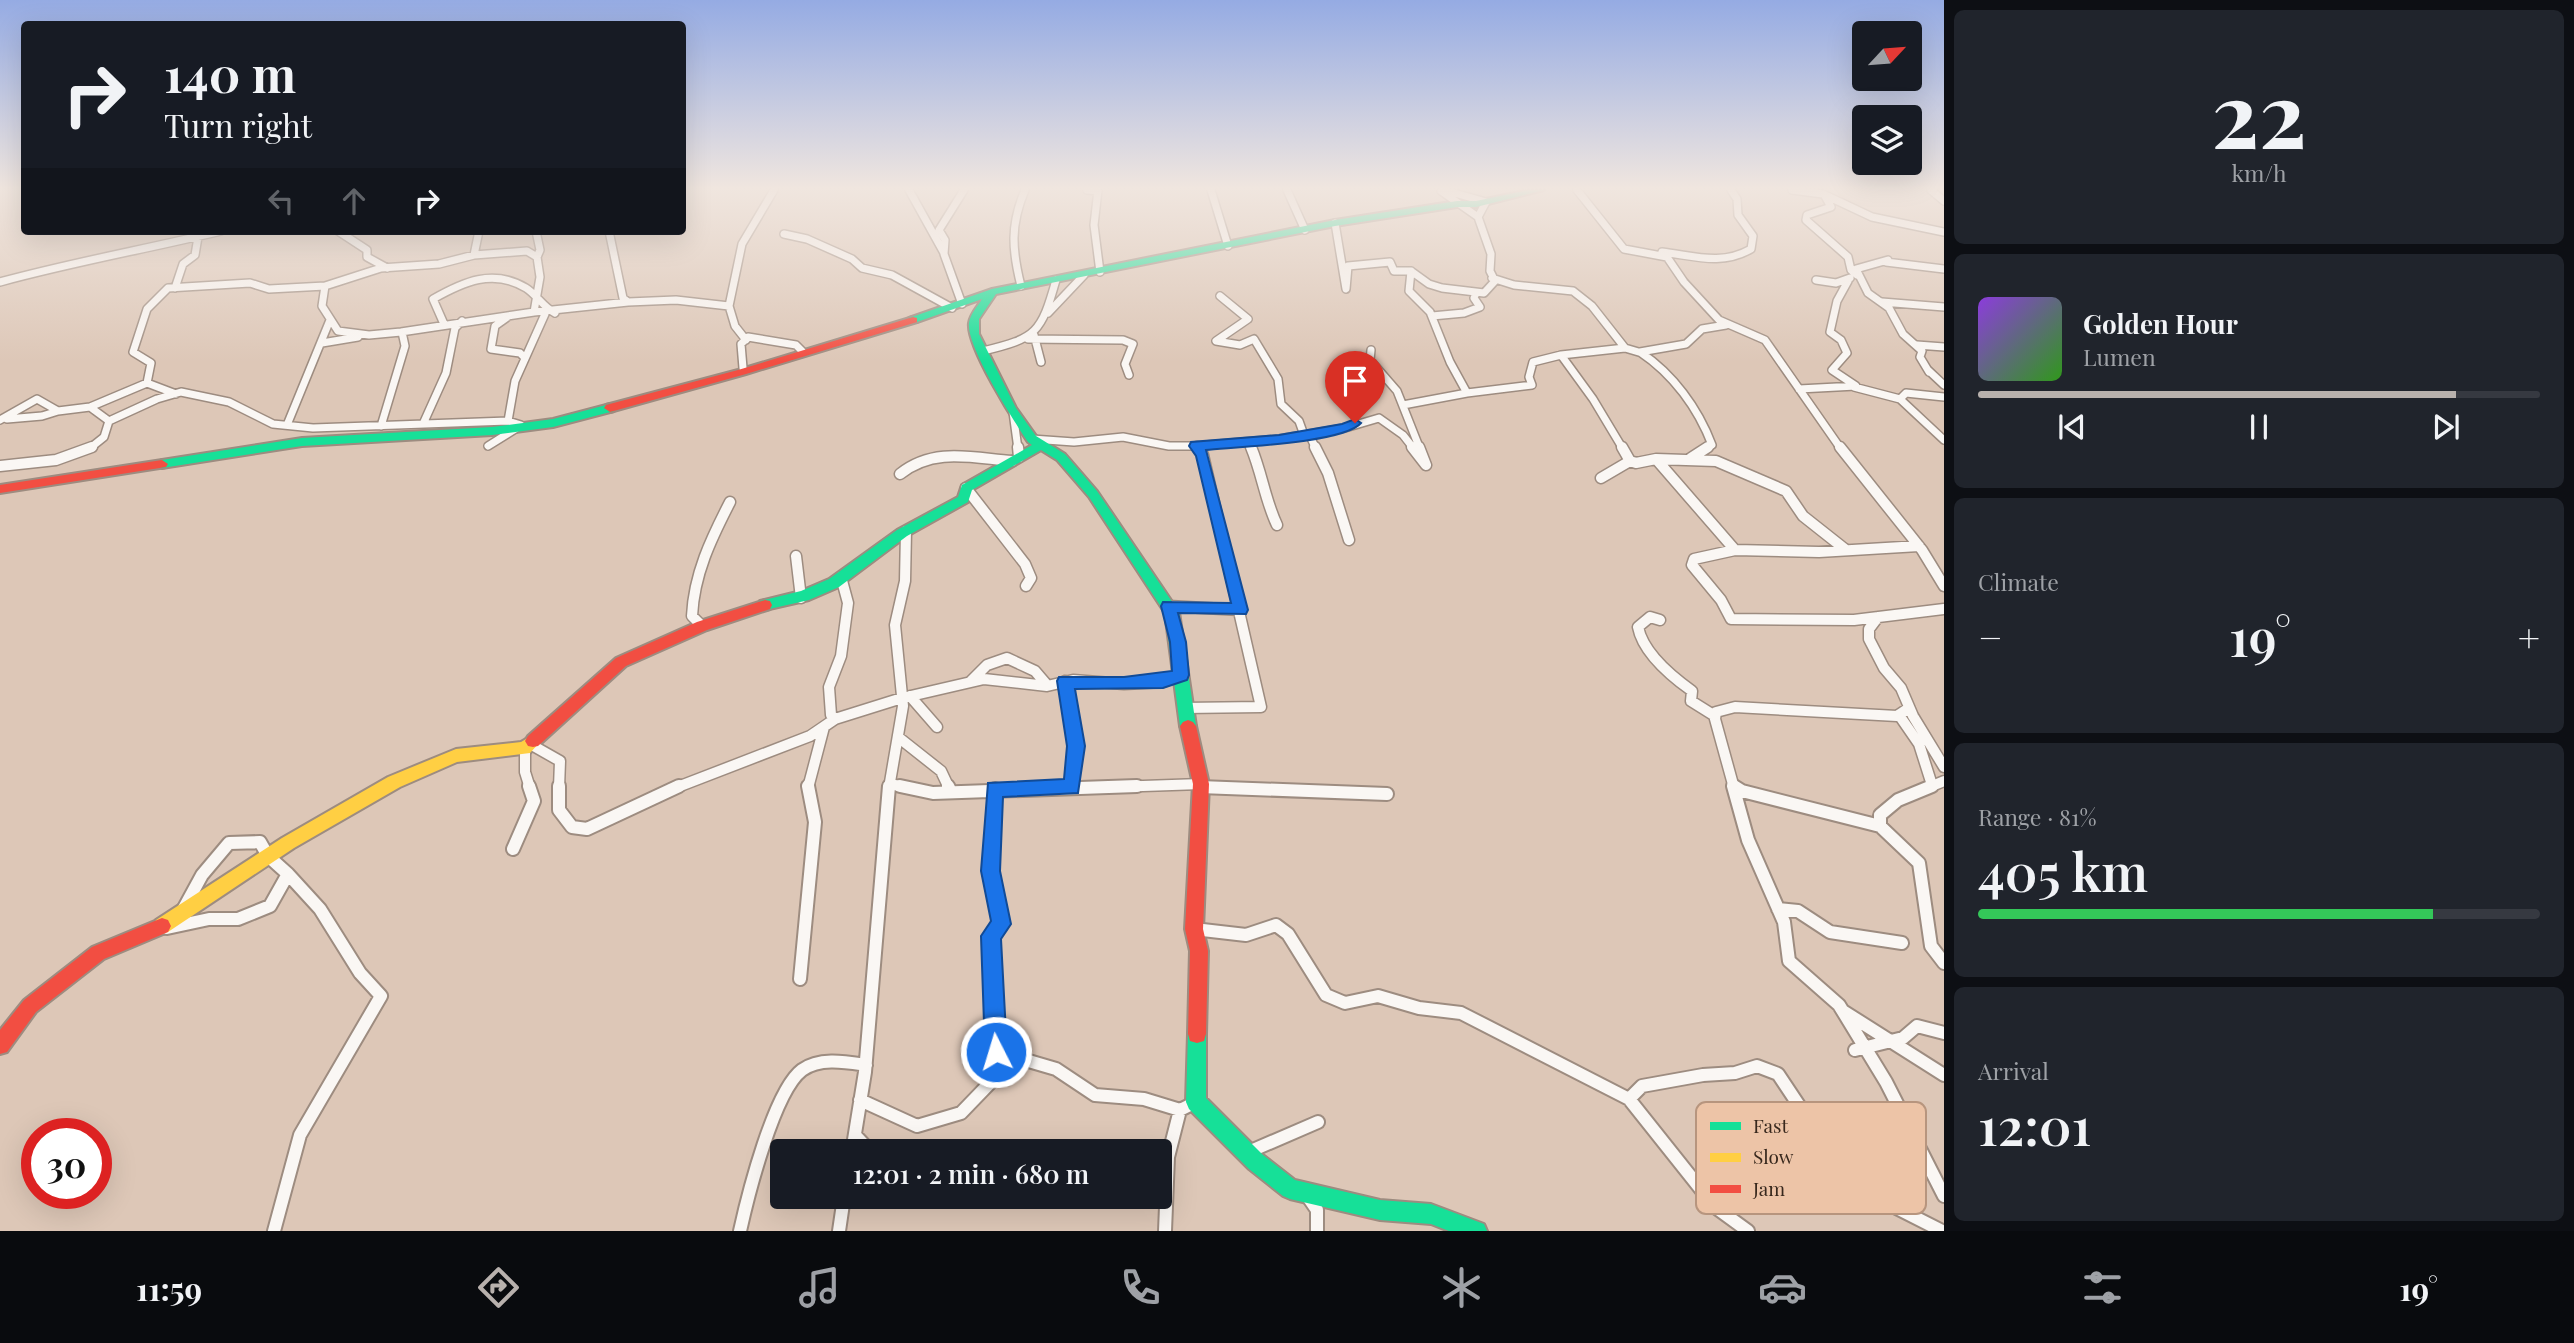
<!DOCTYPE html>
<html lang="en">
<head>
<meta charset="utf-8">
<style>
  body { margin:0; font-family:"Playfair Display",serif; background:#20242c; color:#f1f3f6; height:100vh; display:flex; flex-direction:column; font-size:26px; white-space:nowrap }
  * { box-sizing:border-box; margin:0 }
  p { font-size:23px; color:#9ea1a6 }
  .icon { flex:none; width:38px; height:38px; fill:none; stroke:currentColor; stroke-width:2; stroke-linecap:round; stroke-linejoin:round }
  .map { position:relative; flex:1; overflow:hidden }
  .details { display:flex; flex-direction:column; gap:10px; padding:10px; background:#0d0f14; width:630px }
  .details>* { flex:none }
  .hud { position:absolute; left:21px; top:21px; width:665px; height:214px; border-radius:7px; box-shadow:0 7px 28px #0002; background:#171b24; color:#f1f3f6; overflow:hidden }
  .needle { width:46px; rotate:64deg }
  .buttons { position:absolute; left:1852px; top:21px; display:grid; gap:14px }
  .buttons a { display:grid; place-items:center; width:70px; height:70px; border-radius:7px; background:#171b24; box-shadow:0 7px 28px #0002; font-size:35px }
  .speed { position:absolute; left:21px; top:1118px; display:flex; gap:14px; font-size:35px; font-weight:700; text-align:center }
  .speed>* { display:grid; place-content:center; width:91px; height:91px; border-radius:50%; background:#171b24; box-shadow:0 7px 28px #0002; line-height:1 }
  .speed .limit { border:10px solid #d22; background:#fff; color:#111 }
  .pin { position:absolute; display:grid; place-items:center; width:60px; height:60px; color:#fff; margin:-72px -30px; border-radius:50% 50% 50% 0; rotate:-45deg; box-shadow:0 0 7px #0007 }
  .pin .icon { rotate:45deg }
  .me { position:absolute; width:77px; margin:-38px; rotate:355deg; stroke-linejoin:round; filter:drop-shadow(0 0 5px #0008) }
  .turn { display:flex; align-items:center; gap:24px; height:147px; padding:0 28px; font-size:32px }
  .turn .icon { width:91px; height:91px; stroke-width:2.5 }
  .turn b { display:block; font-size:49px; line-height:60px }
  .lanes { display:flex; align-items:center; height:66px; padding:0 28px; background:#0003; justify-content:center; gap:35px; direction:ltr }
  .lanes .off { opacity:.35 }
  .big { font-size:52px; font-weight:600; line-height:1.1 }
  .details .card { flex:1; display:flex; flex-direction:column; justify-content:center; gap:10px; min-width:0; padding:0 24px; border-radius:10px; background:#20242c }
  .details .dial { align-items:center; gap:0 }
  .dial b { font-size:91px; line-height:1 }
  .song { display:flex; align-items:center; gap:21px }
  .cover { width:84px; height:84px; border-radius:10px; background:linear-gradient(135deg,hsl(270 70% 55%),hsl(110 70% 35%)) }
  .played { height:7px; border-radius:4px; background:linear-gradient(90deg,#b8b1ad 85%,#363941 85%) }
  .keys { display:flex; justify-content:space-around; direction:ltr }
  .heat { display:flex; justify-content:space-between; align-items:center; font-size:38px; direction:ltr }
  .charge { height:10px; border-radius:5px; background:linear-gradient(90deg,#34c759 81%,#363941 0) }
  .trip { position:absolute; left:770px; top:1139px; width:402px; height:70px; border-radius:7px; background:#171b24; box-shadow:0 7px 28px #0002; font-weight:600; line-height:70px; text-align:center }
  .menu { display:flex; height:112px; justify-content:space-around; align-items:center; background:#090b0e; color:#9ea1a6 }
  .menu .icon { width:49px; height:49px }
  .menu .current { color:#b8b1ad }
  .menu b { font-size:32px; color:#f1f3f6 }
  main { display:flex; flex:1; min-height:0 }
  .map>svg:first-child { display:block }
</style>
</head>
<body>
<main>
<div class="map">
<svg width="1944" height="1231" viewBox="0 0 1944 1231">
  <rect width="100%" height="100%" fill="#ddc7b7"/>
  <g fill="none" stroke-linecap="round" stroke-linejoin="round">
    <g stroke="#9d8c80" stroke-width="10">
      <path id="street-far2" d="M909,190L944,253
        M1087,190L1098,191
        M1098,190L1094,225L1100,272
        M1211,190L1228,246
        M1287,190L1305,230
        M1577,190L1624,249L1667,257L1684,282L1719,320L1765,340L1841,449
        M1792,190L1823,194L1872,217L1944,232
        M1931,190L1944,201
        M1441,191L1478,217
        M1825,196L1831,207L1807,215L1806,220L1848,257L1851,270L1857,275
        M1335,223L1346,289L1348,266L1390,262L1394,271H1411L1429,284L1442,288L1484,293L1495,281L1490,271L1491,254L1478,217L1486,202L1444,190
        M338,231L367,250V257L387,268
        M536,231L540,250L537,257
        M609,231L623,298L628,302L676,300L729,306L735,326L746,340
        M784,234L807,239L852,259L862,268L892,275L952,308
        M527,251L537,257L540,277L534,312L401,332L369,335L338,331L322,306L325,286L381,268L439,264L474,255Z
        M1662,252C1695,256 1721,266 1751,249L1753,236L1738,215L1737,199L1731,190
        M474,255L479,231
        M1888,260L1856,269L1868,293L1889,308L1903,334L1922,351L1920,357L1929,372
        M1886,262L1944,269
        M1492,278L1514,285L1573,291L1592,306L1625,348
        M1816,280L1836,283L1850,278
        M0,282C73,262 147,249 221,231
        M1021,286C1012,250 1010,225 1025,190
        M175,288L183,264L195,255L198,237
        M1220,296L1248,319L1216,341L1240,345L1254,339L1278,379L1281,404L1299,421L1304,435
        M1882,302L1944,307
        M962,304L944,254L945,240L939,230L964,190
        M729,306L742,244L774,190
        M534,312L628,302
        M1048,313L1084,275
        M509,316L495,326L491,349L520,353L525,358
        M1432,316L1464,313L1480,307L1474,298L1476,293
        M444,324L433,299C463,282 493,268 526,288C537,295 543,307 555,313
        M1034,335L1041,362
        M1028,339L1123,340L1133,344L1125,364L1129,375
        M322,343L358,337
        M1917,345L1944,347
        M1371,350L1370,360L1397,391L1420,449
        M983,351C1037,338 1041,333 1056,280
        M1561,355L1625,348L1642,353
        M743,368L741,344L748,337L796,345L802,351
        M1928,370L1944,385
        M1854,387L1900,399L1944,440
        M1799,389L1856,386L1832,370L1847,353L1841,340L1830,332L1837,301L1848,281
        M1467,393L1532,385L1529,377L1533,362L1561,355L1593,399L1623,449
        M176,394L147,383L151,363L133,352L147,309L168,288L250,283L269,289L325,286
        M1900,399L1906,393L1944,397
        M1403,405L1467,393L1450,362L1430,312L1409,291L1411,271
        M1013,412L1018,449
        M7,419L42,416L58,411
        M0,420L37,399L58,411L90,407
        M109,421L90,407L147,383
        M508,421L515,381L545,314
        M423,424L446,373L455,328L462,321
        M287,425L330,320
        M381,426L405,346L402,332
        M1309,434L1316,449
        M1032,439L1074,442L1123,437L1169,446H1196L1279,439L1345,428L1379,418L1403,435L1414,449
        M1249,442L1252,449
        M488,446L520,426
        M1196,446L1198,449
        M89,449L104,437L109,421L157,399L181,392L229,402L273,424L313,428L508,421L521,425
        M1705,449L1712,445C1698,408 1673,374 1640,352L1686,344L1702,329L1726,325"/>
    </g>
    <g stroke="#9d8c80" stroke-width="13">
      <path id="street-far1" d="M1018,447L1019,457
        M1251,447C1262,473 1265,500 1277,525
        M1315,447L1328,473L1349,540
        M1412,447L1426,465L1419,447
        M1840,447L1922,550L1944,586
        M1691,458L1708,447
        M1656,459L1716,461L1786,491L1803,516L1846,550
        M1630,461L1636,463L1656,459L1735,550L1694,559L1692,565L1721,600L1731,619L1854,620L1944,609
        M0,466L56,460L92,447
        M900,474C934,447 972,458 1012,461
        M1601,478L1630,461L1622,447
        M966,488L1025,564L1031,578L1026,586
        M1735,550L1819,552L1919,546
        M796,556L801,598
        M1169,606L1240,610
        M1878,617L1869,629V639L1884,668L1901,688L1913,716L1944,767
        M1660,620L1650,617L1638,627C1643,653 1671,676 1692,691L1691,701L1715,716
        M702,626L692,616C694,574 711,539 730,502
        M971,681L987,665L1007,658L1035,671L1047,685
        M1065,681L1076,746L1072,787
        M910,696L937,727
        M1184,708L1261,707L1203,455L1197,447
        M1899,715L1919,744L1932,785
        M835,719L831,715L829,687L841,656L848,603L841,577
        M898,737L941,771L949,788
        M530,744L560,761L559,788
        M525,748V772L530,788
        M890,784L909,788
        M1734,786L1737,788
        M1200,787L1209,788
        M675,788L810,736L835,719L902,698L984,679L1047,686L1073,680L1124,684L1163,682L1181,675
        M808,788L824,727
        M889,788L903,706L895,625L905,581L906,531
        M1085,788L1201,784
        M1734,788L1715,719L1716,712L1735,707L1897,716L1909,708
        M1927,788L1944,781"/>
    </g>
    <g stroke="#9d8c80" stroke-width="16">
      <path id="street" d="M559,786V810L572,827L587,829L679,786
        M900,786L933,793L1137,786
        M948,786L951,792
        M1733,786L1748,840L1784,922L1789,961L1839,1005L1886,1082L1944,1196
        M1734,786L1742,791L1880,826
        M1932,786L1898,800L1880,815V826L1919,863L1931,946L1944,963
        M1200,787L1387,794
        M995,789L990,871L1001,924L991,936L993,1029L999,1076
        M513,849L534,801L529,786
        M1778,909L1798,911L1830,932L1902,943
        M167,928L209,919H238L270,906L288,874L268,856L260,842L229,843L202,875L184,908
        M1194,929L1246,935L1276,925L1288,934L1326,995L1345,1003L1378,996L1419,1008L1461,1013L1629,1099L1715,1207L1748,1231
        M800,979L815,822L808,786
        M1843,1011L1944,1075
        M1855,1050L1903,1038L1917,1026L1944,1033
        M1629,1099L1642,1086L1703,1075L1735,1073L1757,1066L1778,1074L1800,1107L1823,1127L1867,1193L1942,1231
        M860,1100L917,1126L961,1113L1015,1057L1056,1069L1095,1095L1144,1099L1180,1110
        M855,1135L871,1152
        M852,1152L865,1072L889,786
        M1246,1153L1318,1122
        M1306,1194L1317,1210V1231
        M274,1231L300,1135L381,996L360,973L320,909L288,874
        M740,1231C748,1195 774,1091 802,1070C820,1057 846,1062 866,1065
        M839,1231L844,1197
        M1165,1231L1168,1157L1180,1110L1196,1102"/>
    </g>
    <g stroke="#9d8c80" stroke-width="4">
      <path id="fast" d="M1528,190H1544L1476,207H1457L1335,226L996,294L979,319V334L1016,408L1036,436L1065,454L1097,491L1179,612L1196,726L1193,730L1188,732L1183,730L1180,726L1165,613L1089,497L1057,460L1041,450L972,490L968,502L907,536L839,587L809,600L765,610L758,605L760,601L801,591L829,579L897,530L958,497L962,485L1032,445L1028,442C1013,420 966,346 969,323C970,314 978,306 982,299L917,322H909V318L992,289L1335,220L1457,201H1476Z
        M610,404L616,408L614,411L553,427L492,435L302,446L162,468L156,464L162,460L302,438L492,427L553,419Z
        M1197,1025L1204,1027L1206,1034V1098L1263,1155L1295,1180L1380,1200L1431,1204L1484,1224L1487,1231H1449L1431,1224L1380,1220L1290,1199L1283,1196L1249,1169L1189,1109L1186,1102L1188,1034L1190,1027Z"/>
    </g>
    <g stroke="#9d8c80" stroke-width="4">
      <path id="slow" d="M533,735L538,736L541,741L530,753L457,762L400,787L294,848L168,932L162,934L156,932L153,926L156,920L282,838L388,777L456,749L521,742Z"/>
    </g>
    <g stroke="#9d8c80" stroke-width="4">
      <path id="jam" d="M913,317L917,318V322L746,374L610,412L604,408L606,405L738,370Z
        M162,460L168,464L166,467L0,493V485Z
        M765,600L770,601L772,605L770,609L707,630L626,666L538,746L533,747L528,746L525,741L528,736L616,658L697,622Z
        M1188,720L1193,722L1196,726L1209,784L1203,929L1208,951L1206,1034L1204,1041L1197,1043L1190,1041L1188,1034L1190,951L1185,929L1193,784L1180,726L1183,722Z
        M162,918L168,920L171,926L168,932L104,959L36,1012L7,1052L0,1054V1030L24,1000L92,947Z"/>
    </g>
    <use href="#street-far2" stroke="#faf7f4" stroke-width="7"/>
    <use href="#street-far1" stroke="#faf7f4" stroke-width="10"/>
    <use href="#street" stroke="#faf7f4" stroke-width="12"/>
    <use href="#fast" fill="#16e098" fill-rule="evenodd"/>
    <use href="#slow" fill="#ffcf43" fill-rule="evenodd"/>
    <use href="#jam" fill="#f24e42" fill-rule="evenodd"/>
  </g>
  <linearGradient id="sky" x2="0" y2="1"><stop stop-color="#95abe3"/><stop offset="0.52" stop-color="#f0e6df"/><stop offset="1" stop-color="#f0e6df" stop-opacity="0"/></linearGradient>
  <rect width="1944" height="362" fill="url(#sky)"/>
  <path fill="#1a73e8" stroke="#114b97" stroke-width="2" d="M1355,419L1361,423C1344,443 1236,447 1206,450L1248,610L1246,614L1178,613L1186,642L1189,675L1187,680L1163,688L1075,689L1085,746L1078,793L1003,797L1000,871L1011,924L1001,939L1007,1052L1004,1060L996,1063L989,1060L985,1052L981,936L991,921L981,871L988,783L1064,779L1067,746L1057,681L1059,677H1124L1172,671L1170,642L1161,606L1163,602L1231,603L1196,456L1189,446L1191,442L1279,435L1342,424Z"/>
  <rect x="1696" y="1102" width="230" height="112" rx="10" fill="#edc4a7" stroke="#b7957e" stroke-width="2"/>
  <rect x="1710" y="1122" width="31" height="8" fill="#16e098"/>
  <rect x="1710" y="1153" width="31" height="9" fill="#ffcf43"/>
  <rect x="1710" y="1185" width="31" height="8" fill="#f24e42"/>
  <g font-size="19" fill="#38281d">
    <text x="1753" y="1133">Fast</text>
    <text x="1753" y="1164">Slow</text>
    <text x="1753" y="1196">Jam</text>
  </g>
</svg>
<div class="buttons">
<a><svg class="needle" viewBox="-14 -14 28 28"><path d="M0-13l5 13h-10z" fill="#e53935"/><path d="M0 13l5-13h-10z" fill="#9ea1a6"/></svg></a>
<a><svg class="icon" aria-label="layers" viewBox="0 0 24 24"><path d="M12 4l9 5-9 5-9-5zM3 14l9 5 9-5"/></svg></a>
</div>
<div class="speed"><div class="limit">30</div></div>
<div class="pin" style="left:1355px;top:423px;background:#d93025"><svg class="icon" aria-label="arrive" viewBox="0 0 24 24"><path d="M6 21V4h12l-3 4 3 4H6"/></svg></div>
<svg class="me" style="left:996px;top:1052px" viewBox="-20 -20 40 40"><circle r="17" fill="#1a73e8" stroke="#fff" stroke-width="3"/><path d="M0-11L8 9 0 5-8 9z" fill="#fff"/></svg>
<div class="trip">12:01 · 2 min · 680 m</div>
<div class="hud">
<div class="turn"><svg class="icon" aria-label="right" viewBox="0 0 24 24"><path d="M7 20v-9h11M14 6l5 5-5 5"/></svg><div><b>140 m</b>Turn right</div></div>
<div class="lanes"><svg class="icon off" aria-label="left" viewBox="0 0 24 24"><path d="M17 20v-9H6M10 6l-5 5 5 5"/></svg><svg class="icon off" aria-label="ahead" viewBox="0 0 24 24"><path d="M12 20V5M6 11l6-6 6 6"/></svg><svg class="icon" aria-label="right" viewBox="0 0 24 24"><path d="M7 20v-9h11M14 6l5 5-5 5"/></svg></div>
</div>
</div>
<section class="details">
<div class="card dial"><b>22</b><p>km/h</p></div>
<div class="card">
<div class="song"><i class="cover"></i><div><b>Golden Hour</b><p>Lumen</p></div></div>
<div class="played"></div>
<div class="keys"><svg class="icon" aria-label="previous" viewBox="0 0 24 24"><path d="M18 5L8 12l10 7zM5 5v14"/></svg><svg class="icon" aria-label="pause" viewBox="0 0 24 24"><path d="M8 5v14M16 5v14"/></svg><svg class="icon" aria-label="next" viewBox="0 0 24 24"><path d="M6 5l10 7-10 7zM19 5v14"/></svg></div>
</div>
<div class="card"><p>Climate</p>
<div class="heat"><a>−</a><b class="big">19°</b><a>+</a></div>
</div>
<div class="card"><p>Range · 81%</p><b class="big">405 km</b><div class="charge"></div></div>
<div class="card"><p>Arrival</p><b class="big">12:01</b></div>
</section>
</main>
<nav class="menu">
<b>11:59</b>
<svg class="icon current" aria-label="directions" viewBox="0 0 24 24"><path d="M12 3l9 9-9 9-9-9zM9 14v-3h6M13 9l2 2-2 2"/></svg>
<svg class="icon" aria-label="music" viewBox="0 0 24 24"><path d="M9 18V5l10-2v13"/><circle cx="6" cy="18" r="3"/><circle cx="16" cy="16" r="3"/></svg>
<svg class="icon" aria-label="phone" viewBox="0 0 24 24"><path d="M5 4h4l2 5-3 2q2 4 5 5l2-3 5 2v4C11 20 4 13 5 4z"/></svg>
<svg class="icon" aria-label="climate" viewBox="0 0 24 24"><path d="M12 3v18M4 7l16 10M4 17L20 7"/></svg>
<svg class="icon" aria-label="car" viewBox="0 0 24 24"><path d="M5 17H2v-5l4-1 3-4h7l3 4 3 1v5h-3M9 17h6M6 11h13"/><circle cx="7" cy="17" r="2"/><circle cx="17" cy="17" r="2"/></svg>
<svg class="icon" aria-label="filters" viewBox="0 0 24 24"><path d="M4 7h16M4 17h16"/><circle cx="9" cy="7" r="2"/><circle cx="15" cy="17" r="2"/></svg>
<b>19°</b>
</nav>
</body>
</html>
